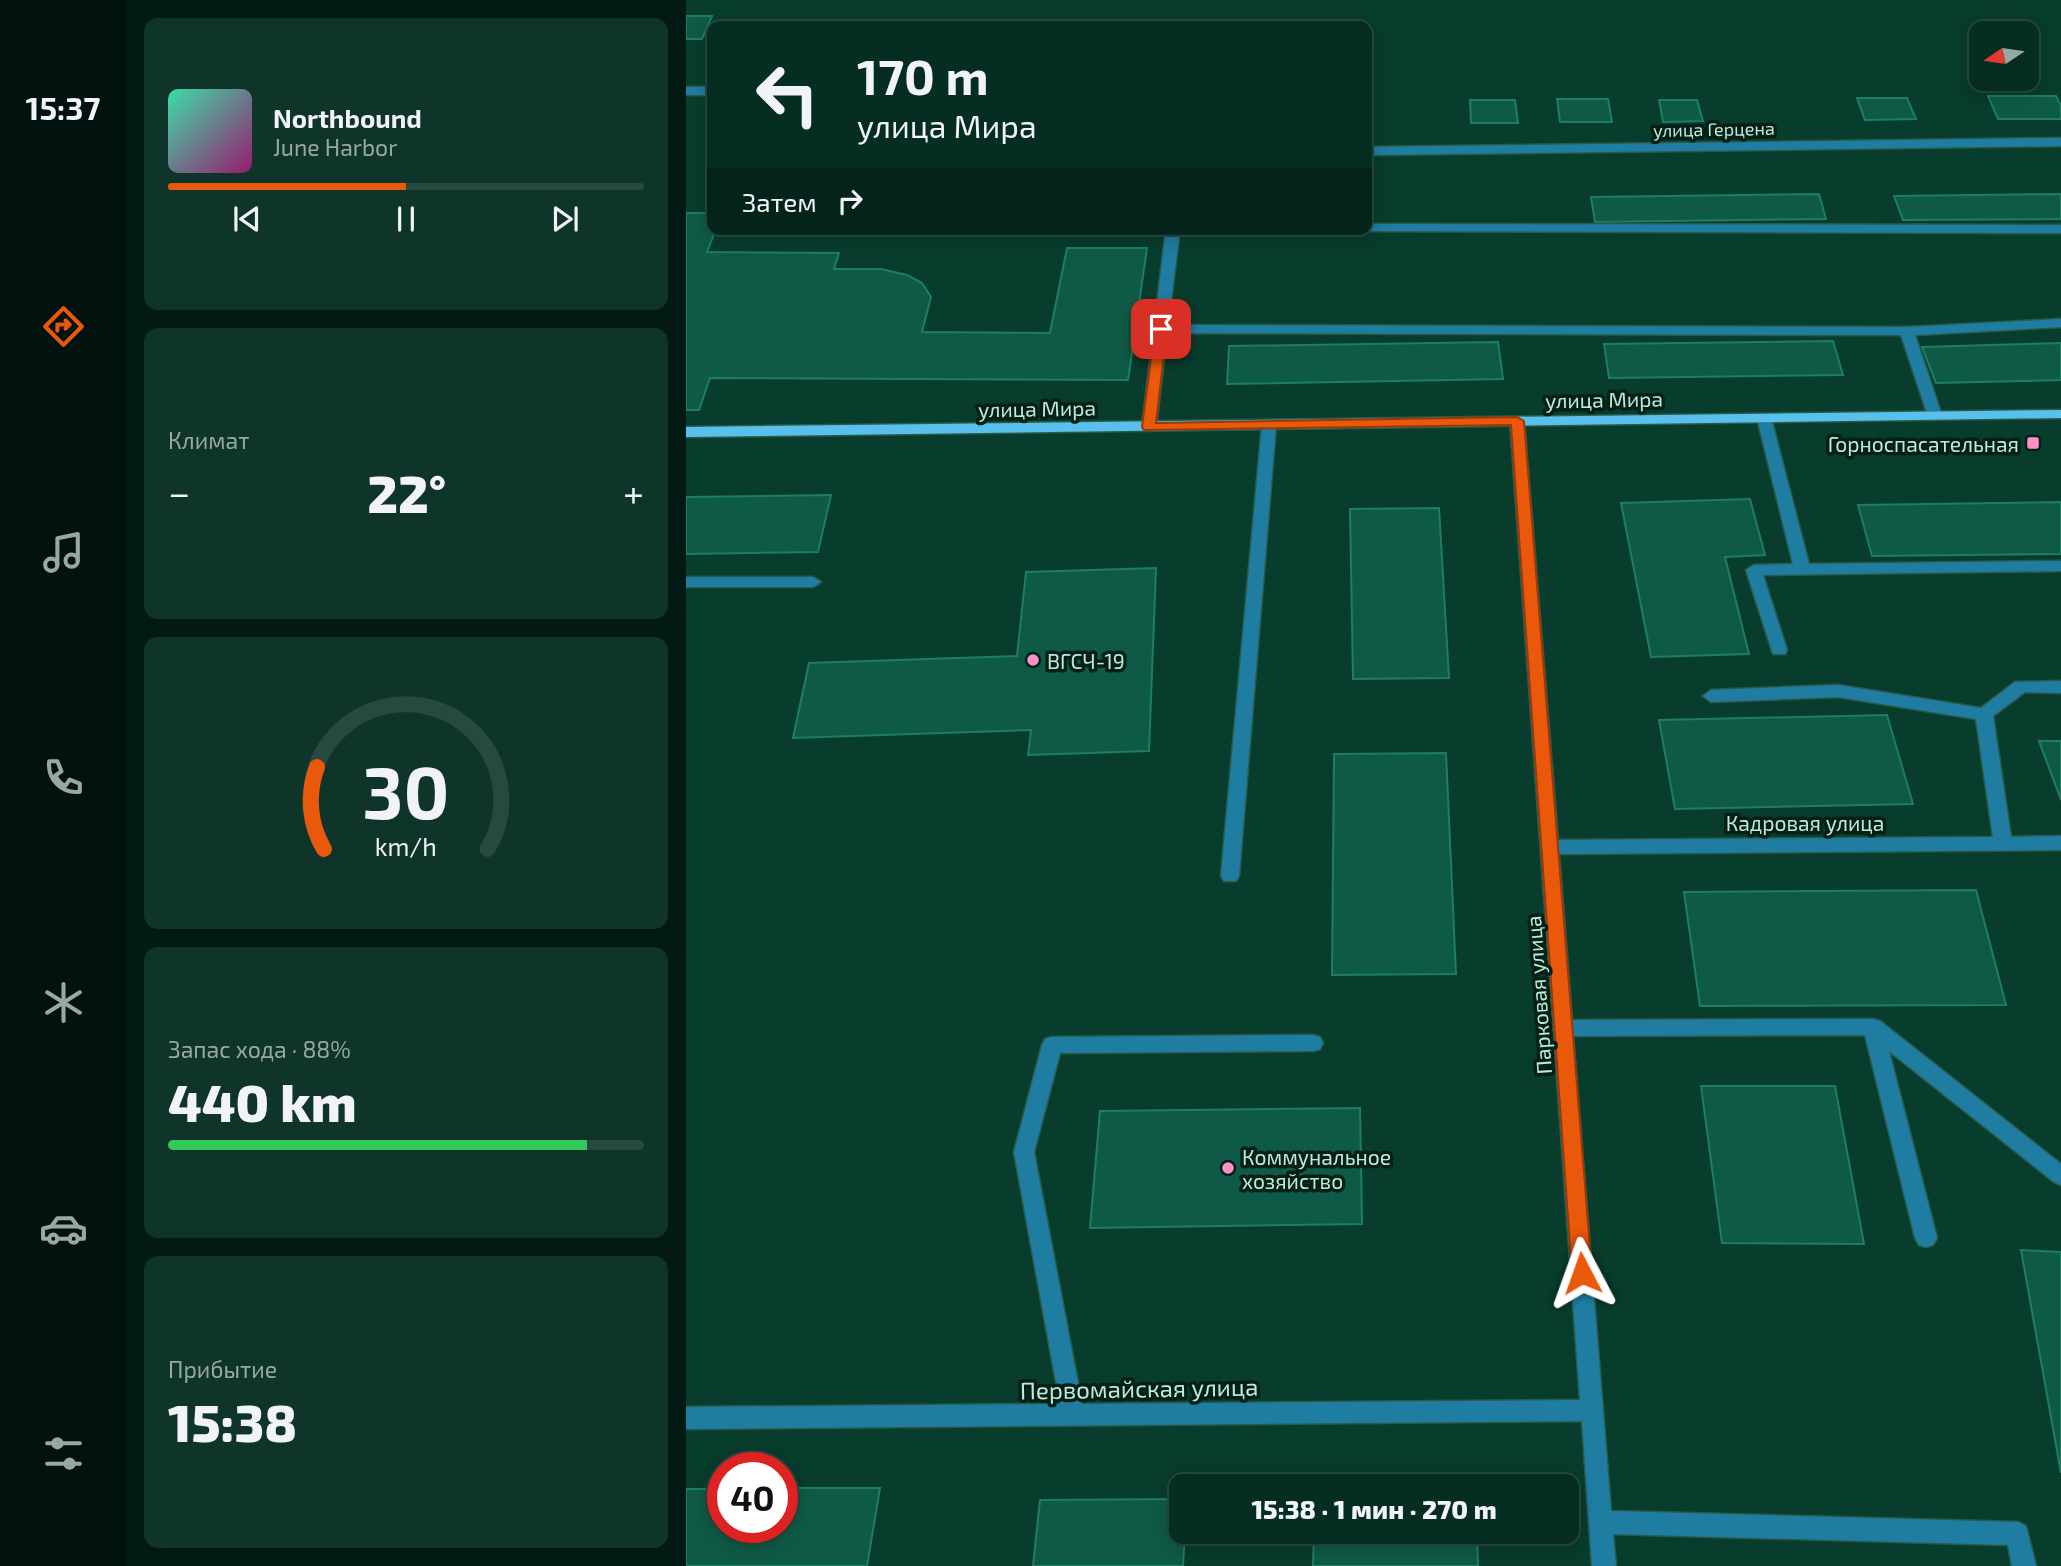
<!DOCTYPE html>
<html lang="ru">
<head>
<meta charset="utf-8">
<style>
  body { margin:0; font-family:"Exo 2",sans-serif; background:#0f352a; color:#f1f3f6; height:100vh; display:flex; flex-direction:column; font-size:26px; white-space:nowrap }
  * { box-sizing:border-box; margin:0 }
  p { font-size:23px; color:#98a8a5 }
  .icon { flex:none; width:38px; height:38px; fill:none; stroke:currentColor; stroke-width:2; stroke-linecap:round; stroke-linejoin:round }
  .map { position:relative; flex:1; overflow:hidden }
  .details { display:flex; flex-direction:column; gap:18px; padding:18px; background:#031913; width:560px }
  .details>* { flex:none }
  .hud { position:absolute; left:21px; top:21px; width:665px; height:214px; border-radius:14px; box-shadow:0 4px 18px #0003,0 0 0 2px #274940; background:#062d22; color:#f1f3f6; overflow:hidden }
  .needle { width:46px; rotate:257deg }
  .controls { position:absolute; left:1283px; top:21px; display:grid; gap:14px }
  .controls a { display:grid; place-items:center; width:70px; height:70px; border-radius:14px; background:#062d22; box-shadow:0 4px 18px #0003,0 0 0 2px #274940; font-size:35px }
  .speed { position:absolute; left:21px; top:1452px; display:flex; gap:14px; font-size:35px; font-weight:700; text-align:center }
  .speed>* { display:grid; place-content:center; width:91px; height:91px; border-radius:50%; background:#062d22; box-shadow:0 4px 18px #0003,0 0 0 2px #274940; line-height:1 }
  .speed .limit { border:10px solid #d22; background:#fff; color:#111 }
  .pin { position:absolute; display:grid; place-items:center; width:60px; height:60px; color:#fff; margin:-30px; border-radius:14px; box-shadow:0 4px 10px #0006 }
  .me { position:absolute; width:77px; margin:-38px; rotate:356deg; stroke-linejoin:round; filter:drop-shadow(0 0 5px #0008) }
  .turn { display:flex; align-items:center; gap:24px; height:147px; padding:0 35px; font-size:32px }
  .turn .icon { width:91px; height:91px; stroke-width:2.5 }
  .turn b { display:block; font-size:49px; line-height:60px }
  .then { display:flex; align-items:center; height:66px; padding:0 35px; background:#0003; gap:14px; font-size:26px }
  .big { font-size:52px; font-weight:800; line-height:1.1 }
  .details .card { flex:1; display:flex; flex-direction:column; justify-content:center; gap:10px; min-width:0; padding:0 24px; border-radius:14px; background:#0f352a }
  .details .dial { align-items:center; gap:0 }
  .dial svg { height:182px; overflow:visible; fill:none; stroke:#274940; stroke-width:7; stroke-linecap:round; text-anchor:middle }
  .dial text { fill:#f1f3f6; stroke:none }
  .song { display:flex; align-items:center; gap:21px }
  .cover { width:84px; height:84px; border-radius:10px; background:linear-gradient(135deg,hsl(160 70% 55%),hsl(320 70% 35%)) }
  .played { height:7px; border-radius:4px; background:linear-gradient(90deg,#ea580c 50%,#274940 50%) }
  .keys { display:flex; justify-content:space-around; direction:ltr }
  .heat { display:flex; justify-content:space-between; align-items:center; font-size:38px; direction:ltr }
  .charge { height:10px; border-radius:5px; background:linear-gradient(90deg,#34c759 88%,#274940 0) }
  .trip { position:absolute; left:483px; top:1474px; width:410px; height:70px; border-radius:14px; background:#062d22; box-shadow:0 4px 18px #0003,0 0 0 2px #274940; font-weight:800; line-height:70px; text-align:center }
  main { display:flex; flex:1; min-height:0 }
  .tab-bar { display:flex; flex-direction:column; width:126px; justify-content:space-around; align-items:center; background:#02120e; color:#98a8a5 }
  .tab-bar .icon { width:49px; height:49px }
  .tab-bar .current { color:#ea580c }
  .tab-bar b { font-size:32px; color:#f1f3f6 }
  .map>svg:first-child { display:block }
</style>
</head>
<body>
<main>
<nav class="tab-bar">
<b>15:37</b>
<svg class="icon current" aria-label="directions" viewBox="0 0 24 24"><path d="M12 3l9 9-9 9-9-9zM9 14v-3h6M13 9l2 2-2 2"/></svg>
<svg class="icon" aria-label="music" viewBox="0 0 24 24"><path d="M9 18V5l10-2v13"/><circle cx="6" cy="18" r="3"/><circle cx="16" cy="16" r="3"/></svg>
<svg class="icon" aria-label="phone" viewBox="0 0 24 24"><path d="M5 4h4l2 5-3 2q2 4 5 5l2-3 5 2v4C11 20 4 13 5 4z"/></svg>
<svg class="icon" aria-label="climate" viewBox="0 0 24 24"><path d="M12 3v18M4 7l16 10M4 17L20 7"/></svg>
<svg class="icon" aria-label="car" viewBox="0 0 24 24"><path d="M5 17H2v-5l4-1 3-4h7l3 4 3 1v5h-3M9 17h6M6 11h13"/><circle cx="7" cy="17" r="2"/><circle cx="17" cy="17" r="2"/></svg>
<svg class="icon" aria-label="filters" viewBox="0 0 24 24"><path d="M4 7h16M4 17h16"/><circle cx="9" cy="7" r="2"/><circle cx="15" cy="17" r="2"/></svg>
</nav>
<section class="details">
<div class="card">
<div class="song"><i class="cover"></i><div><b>Northbound</b><p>June Harbor</p></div></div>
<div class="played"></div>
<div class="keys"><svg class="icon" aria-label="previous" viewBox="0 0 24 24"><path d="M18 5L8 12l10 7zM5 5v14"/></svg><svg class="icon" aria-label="pause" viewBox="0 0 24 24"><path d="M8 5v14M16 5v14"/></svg><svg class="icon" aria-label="next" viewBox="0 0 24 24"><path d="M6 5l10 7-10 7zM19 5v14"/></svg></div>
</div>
<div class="card"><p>Климат</p>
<div class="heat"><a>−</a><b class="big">22°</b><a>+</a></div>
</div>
<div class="card dial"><svg viewBox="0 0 100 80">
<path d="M14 69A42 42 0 1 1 86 69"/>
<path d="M14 69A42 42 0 0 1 11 33" stroke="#ea580c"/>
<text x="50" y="56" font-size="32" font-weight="700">30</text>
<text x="50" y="72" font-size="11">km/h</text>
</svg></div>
<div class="card"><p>Запас хода · 88%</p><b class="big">440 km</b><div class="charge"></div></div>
<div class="card"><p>Прибытие</p><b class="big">15:38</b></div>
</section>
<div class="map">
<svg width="1375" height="1566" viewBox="0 0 1375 1566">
  <rect width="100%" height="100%" fill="#083c2d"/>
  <path fill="#0f5a46" stroke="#1d7e63" stroke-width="2" d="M0,16H26L16,39H0Z
    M1302,96H1370L1375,106V119H1312Z
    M1171,98H1221L1230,119L1179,120Z
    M871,99H922L926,122H874Z
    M784,100H829L832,123H785Z
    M973,100H1011L1017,121L977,122Z
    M1133,194L1140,219L909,222L905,197Z
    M1375,194V219L1217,220L1208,196Z
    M0,213H26V229H30L21,252L153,253L148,269H195L221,275L236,283L245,297L236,332L364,333L381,248H461L442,380L24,378L13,410H0Z
    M1147,341L1157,375L923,378L918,344Z
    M812,342L817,379L541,384L543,346Z
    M1375,343V380L1250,383L1236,347Z
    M145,495L132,552L0,554V497Z
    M1064,499L1079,555L1039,557L1063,654L965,657L935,503Z
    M1375,502V554L1186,556L1172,505Z
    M753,508L763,678L667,679L664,509Z
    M470,568L463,751L342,755L345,730L107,738L123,663L331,656L340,572Z
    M1201,715L1227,804L989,809L973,720Z
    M1353,741H1375V800Z
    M760,753L770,974L646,975L648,754Z
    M1290,890L1320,1005L1014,1006L998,892Z
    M1015,1086H1149L1178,1244L1036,1243Z
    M674,1108L676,1224L404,1228L414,1111Z
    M1335,1250L1375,1252V1473Z
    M96,1488H194L181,1566H0V1489H37V1528H96Z
    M495,1499V1531H499L497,1566H347L354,1500Z
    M628,1531H791L792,1566H627Z"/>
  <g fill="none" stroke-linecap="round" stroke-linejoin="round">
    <g stroke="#295b4c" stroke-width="3">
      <path id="minor" d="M0,87H26V95H0Z
        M1375,138V146L681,155V147Z
        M681,224L1375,225V233L676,231L681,229Z
        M480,229H494L482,325L1221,327L1375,319V327L1229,335L1256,416L1249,420L1242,416L1215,335L481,333L470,427L463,431L456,427Z
        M1078,414L1085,418L1123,564L1375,561V571L1077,575L1101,650L1099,654H1087L1060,570L1068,565L1107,564L1071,418Z
        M831,417L838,421L872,840L1307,837L1290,719L1152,697L1025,702L1017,696L1025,690L1152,685L1295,708L1329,682L1375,681V693L1339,692L1307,716L1325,837L1375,836V850L873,854L886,1020L1187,1019L1194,1021L1375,1164V1185L1368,1182L1203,1051L1251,1238L1247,1245L1240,1247L1233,1245L1229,1238L1179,1035L887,1036L925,1511L1332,1522L1340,1526L1350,1566H1326L1322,1545L927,1534L930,1566H906L896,1421L0,1429V1407L374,1404L328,1152L356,1045L359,1039L366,1037L627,1035L634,1037L637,1043L634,1049L627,1051L374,1053L348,1152L396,1404L894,1400L824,421Z
        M583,421L590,425L553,876L550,881H538L535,876L576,425Z
        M0,577H127L135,582L127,587H0Z"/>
    </g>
    <g stroke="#295b4c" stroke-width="3">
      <path id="major" d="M1375,410V418L0,437V427Z"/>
    </g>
    <use href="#minor" fill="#1e7da1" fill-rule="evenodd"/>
    <use href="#major" fill="#59bfeb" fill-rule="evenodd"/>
  </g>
  <path fill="#ea580c" stroke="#983908" stroke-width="2" d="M475,325L481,329L470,423L831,417L838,421L906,1273L903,1279L896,1282L889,1279L886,1273L825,425L458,430L456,427L469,329Z"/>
  <g fill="#fb8fc6" stroke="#042017" stroke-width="2.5">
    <rect x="1340" y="436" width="14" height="14" rx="3.5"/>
    <circle cx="347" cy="660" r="7"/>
    <circle cx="542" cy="1168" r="7"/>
  </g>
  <g text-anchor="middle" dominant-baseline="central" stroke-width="7" stroke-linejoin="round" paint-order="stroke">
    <g font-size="18" fill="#bfe9d9" stroke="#042017">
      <text transform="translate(1028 129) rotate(-1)">улица Герцена</text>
    </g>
    <g font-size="21" fill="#bfe9d9" stroke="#042017">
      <text transform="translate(918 399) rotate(-1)">улица Мира</text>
      <text transform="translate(351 408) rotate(-1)">улица Мира</text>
      <text x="1119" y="822">Кадровая улица</text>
      <text transform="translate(852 995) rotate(-94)">Парковая улица</text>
    </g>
    <g font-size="21" fill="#bfe9d9" stroke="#042017" text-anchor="start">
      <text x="1333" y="443" text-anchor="end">Горноспасательная</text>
      <text x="361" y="660">ВГСЧ-19</text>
      <text x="556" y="1156">Коммунальное<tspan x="556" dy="24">хозяйство</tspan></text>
    </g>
    <g font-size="24" fill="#bfe9d9" stroke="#042017">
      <text transform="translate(453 1388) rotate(-1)">Первомайская улица</text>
    </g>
  </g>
</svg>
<div class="controls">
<a><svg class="needle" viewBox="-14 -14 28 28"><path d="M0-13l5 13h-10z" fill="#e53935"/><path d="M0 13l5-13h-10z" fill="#98a8a5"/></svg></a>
</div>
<div class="speed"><div class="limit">40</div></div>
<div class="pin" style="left:475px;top:329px;background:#d93025"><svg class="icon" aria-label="arrive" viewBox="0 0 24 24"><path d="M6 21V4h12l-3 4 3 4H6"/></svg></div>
<svg class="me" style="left:896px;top:1273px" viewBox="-20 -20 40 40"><path d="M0-17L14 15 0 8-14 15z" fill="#ea580c" stroke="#fff" stroke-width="4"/></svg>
<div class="trip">15:38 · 1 мин · 270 m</div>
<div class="hud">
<div class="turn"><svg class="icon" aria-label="left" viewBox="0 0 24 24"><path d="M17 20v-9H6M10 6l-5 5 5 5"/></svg><div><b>170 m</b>улица Мира</div></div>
<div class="then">Затем<svg class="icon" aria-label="right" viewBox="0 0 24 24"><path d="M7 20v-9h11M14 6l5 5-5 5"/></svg></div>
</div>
</div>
</main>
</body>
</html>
